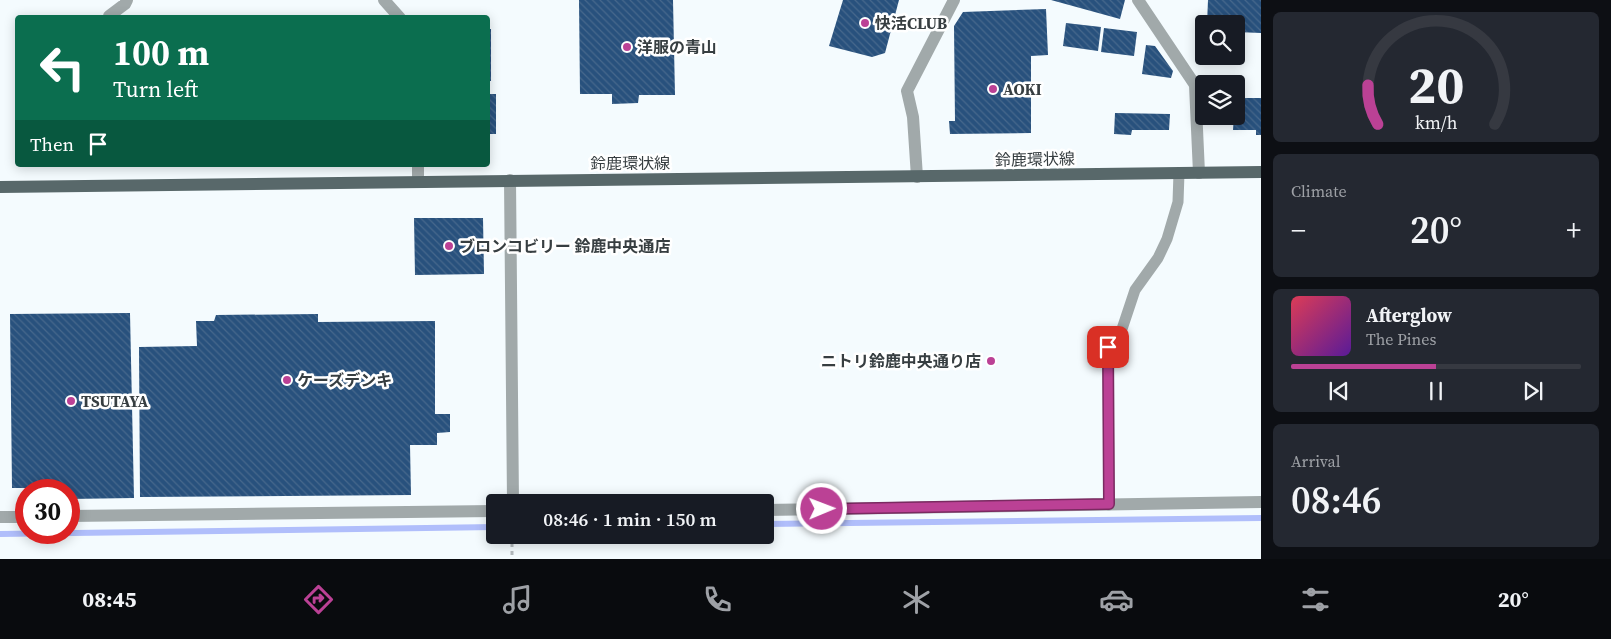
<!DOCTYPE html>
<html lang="en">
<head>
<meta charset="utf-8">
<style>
  body { margin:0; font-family:"Source Serif 4","Noto Sans JP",serif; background:#242831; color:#f1f3f6; height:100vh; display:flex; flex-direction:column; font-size:19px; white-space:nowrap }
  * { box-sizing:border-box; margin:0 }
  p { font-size:16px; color:#9ea1a6 }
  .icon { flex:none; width:28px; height:28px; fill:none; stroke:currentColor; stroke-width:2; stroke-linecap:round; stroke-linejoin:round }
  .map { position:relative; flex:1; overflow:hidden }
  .drawer { display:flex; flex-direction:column; gap:12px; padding:12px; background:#0d0f14; width:350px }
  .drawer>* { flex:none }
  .guide { position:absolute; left:15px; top:15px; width:475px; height:152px; border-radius:5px; box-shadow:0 2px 12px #0003; background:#0b6e4f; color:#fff; overflow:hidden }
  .fabs { position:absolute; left:1195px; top:15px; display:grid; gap:10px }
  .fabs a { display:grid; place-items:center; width:50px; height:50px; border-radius:5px; background:#171b24; box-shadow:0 2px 12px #0003; font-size:25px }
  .speed { position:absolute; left:15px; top:479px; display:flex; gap:10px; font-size:25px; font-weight:700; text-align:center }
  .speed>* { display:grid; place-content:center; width:65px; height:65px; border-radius:50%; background:#171b24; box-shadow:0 2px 12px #0003; line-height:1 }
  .speed .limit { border:8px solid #d22; background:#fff; color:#111 }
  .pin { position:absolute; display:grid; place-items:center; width:42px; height:42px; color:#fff; margin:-21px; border-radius:10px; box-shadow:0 2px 8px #0006 }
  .me { position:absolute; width:55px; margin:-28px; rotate:89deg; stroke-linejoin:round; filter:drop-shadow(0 0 4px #0008) }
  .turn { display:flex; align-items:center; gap:18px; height:105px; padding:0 15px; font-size:22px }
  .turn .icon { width:65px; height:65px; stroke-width:2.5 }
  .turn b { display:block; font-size:35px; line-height:42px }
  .then { display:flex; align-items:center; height:48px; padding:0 15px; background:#0003; gap:10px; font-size:19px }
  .big { font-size:38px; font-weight:600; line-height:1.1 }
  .drawer .tile { flex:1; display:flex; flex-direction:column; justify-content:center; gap:8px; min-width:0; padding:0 18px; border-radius:8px; background:#242831 }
  .drawer .dial { align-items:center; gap:0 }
  .dial svg { height:130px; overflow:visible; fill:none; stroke:#363941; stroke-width:7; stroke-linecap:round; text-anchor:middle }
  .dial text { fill:#f1f3f6; stroke:none }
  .song { display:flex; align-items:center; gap:15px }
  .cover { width:60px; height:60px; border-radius:8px; background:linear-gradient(135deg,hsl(350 70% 55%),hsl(270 70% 35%)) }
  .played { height:5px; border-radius:2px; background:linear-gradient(90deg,#bb4195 50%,#363941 50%) }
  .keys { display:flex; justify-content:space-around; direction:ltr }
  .heat { display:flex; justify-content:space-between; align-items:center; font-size:28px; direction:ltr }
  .trip { position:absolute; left:486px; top:494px; width:288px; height:50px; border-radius:5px; background:#171b24; box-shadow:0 2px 12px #0003; font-weight:600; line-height:50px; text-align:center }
  .tab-bar { display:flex; height:80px; justify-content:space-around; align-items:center; background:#090b0e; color:#9ea1a6 }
  .tab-bar .icon { width:35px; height:35px }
  .tab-bar .selected { color:#bb4195 }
  .tab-bar b { font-size:22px; color:#f1f3f6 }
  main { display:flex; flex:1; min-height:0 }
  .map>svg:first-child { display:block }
</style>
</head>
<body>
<main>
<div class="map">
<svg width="1261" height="559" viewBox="0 0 1261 559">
  <defs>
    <pattern id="building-back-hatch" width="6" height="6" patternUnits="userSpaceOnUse" patternTransform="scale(1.25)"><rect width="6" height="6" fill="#28517d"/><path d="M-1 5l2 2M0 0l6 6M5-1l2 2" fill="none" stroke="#47688c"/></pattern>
  </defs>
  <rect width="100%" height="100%" fill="#f4fbfe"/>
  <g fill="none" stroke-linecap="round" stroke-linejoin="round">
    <path stroke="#b0befb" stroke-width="6" d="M765,524L1261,518
      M0,534L495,527"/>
  </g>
  <path fill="url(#building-back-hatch)" d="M579,0H673L675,95H639L638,103L612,104V94H580Z
    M843,0H899L885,53L872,57L829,46Z
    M1051,0H1125L1120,19Z
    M1208,0H1261V33L1236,32V24H1207Z
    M1046,9L1048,55L1031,56V133L950,134L949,121H955L954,26L963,12Z
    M1066,23L1101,27L1098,51L1063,46Z
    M1104,28L1137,32L1134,56L1101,52Z
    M488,29H491V81H488Z
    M1146,45L1155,46L1173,71L1171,78L1142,74Z
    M488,94H496V134H488Z
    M1236,98H1261V135H1256V130H1233L1234,116H1236Z
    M1115,113L1170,114L1169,130H1132L1131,135L1114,134Z
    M414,218H483L484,274L415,275Z
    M130,313L134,498L69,499V490H63V488H12L10,314Z
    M318,314V322L435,321V414H450V432L437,433V445H410L411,495L140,497L139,347L197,346L196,321H214L216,315Z"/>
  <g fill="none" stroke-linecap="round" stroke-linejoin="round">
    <path stroke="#b3babd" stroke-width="3" stroke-dasharray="4 4" stroke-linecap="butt" d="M512,535V559"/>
    <path stroke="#a1a9aa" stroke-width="11" d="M1109,505L1108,347L1117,344L1135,290L1158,258L1167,239L1178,202L1179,173"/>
    <path stroke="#a1a9aa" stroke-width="12" d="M384,0L400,18
      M1138,0L1195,85L1199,173
      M109,16L125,4L127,0
      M418,165V182
      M917,177L913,117L907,91L954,0
      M510,180L513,502
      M765,510L1261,502
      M69,516L495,511
      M0,517H26"/>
    <path stroke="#58686a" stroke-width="12" d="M0,187L1261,172"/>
  </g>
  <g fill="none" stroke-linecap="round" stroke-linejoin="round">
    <g stroke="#7a2a61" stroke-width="12">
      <path id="route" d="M822,509L1109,504L1108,347"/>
    </g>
    <use href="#route" stroke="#bb4195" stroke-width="9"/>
  </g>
  <g fill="#bb4195" stroke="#fff" stroke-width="2">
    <circle cx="865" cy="23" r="5"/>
    <circle cx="627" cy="47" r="5"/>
    <circle cx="993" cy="89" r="5"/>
    <circle cx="449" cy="246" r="5"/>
    <circle cx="991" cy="361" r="5"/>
    <circle cx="287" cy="380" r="5"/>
    <circle cx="71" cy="401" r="5"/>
  </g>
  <g text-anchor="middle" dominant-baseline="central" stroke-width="5" stroke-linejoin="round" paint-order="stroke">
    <g font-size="16" font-weight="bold" fill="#373e41" stroke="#fff" text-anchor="start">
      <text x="875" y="23">快活CLUB</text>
      <text x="637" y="47">洋服の青山</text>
      <text x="1003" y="89">AOKI</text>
      <text x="459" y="246">ブロンコビリー 鈴鹿中央通店</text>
      <text x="981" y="361" text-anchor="end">ニトリ鈴鹿中央通り店</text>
      <text x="297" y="380">ケーズデンキ</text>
      <text x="81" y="401">TSUTAYA</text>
    </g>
    <g font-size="16" fill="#373e41" stroke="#fff">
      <text transform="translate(1035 159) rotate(-1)">鈴鹿環状線</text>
      <text x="630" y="163">鈴鹿環状線</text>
    </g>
  </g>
</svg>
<div class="fabs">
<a><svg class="icon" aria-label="search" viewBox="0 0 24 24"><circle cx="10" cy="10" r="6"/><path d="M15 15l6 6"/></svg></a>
<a><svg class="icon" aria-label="layers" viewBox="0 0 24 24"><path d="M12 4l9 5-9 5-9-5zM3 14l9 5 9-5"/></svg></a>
</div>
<div class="speed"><div class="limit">30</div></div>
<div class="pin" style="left:1108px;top:347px;background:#d93025"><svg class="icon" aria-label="arrive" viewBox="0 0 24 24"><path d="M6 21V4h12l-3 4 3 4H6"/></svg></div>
<svg class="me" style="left:822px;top:509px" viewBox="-20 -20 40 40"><circle r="17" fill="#bb4195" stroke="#fff" stroke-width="3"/><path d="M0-11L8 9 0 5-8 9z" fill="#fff"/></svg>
<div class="trip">08:46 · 1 min · 150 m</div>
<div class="guide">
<div class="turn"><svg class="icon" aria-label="left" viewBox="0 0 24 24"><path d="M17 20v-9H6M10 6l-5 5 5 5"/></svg><div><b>100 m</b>Turn left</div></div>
<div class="then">Then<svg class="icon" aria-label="arrive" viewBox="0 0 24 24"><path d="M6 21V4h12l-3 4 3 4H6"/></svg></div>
</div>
</div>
<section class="drawer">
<div class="tile dial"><svg viewBox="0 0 100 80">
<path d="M14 69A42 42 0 1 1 86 69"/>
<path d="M14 69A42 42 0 0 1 8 45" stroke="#bb4195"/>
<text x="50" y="56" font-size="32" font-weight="700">20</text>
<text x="50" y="72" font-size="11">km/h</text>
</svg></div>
<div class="tile"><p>Climate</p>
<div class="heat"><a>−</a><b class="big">20°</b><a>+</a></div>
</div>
<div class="tile">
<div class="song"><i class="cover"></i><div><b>Afterglow</b><p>The Pines</p></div></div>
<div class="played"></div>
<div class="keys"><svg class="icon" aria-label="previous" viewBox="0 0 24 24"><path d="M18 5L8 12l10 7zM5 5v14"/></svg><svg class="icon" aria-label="pause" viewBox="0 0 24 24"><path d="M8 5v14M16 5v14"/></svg><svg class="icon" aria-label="next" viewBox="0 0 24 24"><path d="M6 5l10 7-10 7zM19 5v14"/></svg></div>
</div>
<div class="tile"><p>Arrival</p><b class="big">08:46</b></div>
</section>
</main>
<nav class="tab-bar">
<b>08:45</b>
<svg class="icon selected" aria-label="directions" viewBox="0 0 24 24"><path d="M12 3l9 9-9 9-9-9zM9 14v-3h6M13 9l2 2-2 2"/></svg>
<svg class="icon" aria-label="music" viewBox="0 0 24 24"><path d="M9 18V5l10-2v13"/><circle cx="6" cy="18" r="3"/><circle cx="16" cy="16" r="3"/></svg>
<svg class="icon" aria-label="phone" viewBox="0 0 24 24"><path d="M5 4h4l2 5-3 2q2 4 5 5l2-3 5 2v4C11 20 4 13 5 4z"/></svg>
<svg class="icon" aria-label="climate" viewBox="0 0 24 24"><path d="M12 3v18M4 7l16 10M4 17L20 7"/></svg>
<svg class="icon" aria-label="car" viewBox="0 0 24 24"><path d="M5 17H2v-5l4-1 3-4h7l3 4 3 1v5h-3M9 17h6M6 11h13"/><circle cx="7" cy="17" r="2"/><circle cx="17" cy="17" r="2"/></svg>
<svg class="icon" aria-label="filters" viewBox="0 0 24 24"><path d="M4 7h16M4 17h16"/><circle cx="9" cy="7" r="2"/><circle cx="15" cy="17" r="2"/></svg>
<b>20°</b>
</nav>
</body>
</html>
